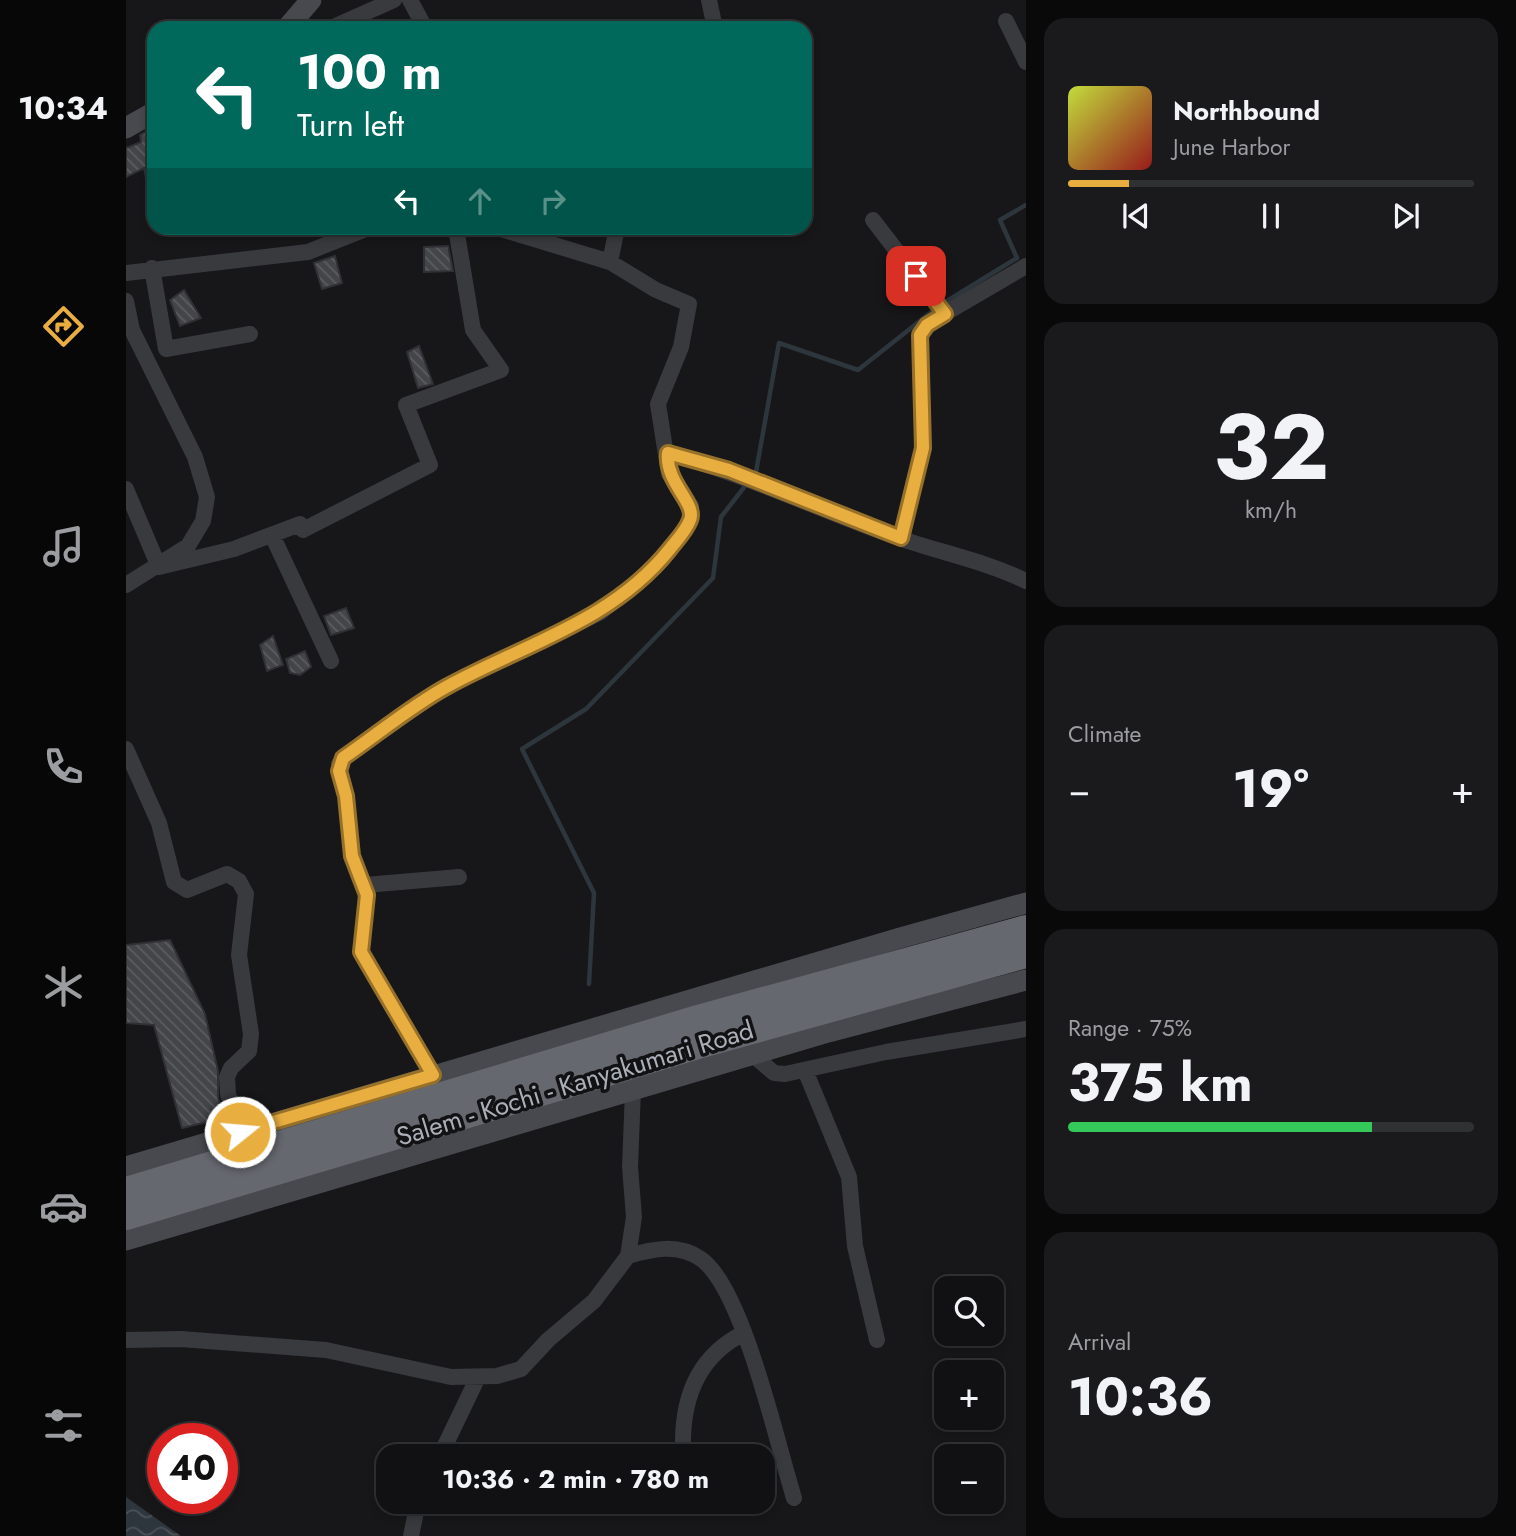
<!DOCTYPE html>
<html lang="en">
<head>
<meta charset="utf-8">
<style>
  body { margin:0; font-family:Jost,sans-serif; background:#1a1a1c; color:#f1f3f6; height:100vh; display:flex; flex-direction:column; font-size:26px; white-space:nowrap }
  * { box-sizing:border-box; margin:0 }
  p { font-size:23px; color:#9c9da0 }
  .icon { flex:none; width:38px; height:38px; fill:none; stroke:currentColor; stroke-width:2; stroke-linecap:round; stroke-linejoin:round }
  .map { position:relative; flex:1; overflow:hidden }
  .drawer { display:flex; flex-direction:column; gap:18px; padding:18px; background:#09090a; width:490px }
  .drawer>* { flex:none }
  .banner { position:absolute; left:21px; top:21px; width:665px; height:214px; border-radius:21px; box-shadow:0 4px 10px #0003,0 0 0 2px #303133; background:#00695c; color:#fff; overflow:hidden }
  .fabs { position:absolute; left:808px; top:1276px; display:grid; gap:14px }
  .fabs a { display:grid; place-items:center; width:70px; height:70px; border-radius:14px; background:#111113; box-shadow:0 4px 10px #0003,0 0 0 2px #303133; font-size:35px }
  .speed { position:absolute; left:21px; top:1423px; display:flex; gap:14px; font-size:35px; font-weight:700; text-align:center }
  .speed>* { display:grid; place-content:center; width:91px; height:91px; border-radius:50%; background:#111113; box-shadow:0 4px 10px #0003,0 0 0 2px #303133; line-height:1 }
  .speed .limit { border:10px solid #d22; background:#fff; color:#111 }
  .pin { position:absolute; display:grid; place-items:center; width:60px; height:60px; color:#fff; margin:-30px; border-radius:14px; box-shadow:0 4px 10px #0006 }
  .me { position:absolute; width:77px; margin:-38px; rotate:73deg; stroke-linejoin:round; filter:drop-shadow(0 0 5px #0008) }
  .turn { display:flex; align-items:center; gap:24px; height:147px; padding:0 35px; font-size:32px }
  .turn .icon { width:91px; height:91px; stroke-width:2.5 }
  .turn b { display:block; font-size:49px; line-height:60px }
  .lanes { display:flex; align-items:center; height:66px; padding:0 35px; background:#0003; justify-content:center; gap:35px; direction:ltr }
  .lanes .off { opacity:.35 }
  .big { font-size:52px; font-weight:700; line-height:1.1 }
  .drawer .card { flex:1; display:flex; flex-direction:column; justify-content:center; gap:10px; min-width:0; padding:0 24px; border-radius:21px; background:#1a1a1c }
  .drawer .dial { align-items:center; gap:0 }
  .dial b { font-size:91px; line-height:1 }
  .song { display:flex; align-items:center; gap:21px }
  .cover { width:84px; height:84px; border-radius:10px; background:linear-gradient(135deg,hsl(70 70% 55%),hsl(0 70% 35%)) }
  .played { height:7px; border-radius:4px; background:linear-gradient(90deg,#e8ae40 15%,#303133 15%) }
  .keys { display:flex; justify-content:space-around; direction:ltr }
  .heat { display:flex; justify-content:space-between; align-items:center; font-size:38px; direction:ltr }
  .charge { height:10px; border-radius:5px; background:linear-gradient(90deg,#34c759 75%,#303133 0) }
  .trip { position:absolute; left:250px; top:1444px; width:399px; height:70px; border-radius:21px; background:#111113; box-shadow:0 4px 10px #0003,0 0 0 2px #303133; font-weight:700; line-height:70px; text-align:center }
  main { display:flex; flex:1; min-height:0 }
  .dock { display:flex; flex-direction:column; width:126px; justify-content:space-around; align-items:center; background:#070708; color:#9c9da0 }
  .dock .icon { width:49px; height:49px }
  .dock .on { color:#e8ae40 }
  .dock b { font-size:32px; color:#f1f3f6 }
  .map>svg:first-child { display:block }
</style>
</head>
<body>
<main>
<nav class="dock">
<b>10:34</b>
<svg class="icon on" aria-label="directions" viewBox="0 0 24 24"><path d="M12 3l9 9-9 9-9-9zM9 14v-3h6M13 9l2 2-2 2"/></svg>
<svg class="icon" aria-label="music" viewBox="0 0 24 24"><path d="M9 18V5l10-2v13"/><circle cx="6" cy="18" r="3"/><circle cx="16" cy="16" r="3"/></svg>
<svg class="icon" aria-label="phone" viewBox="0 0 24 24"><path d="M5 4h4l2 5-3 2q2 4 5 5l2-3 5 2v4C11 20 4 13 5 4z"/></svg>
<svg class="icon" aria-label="climate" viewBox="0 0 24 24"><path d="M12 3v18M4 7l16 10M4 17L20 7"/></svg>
<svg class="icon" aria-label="car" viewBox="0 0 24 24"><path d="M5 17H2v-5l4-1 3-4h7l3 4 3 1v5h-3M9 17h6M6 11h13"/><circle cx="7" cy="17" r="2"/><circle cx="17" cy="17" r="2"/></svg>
<svg class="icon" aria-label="filters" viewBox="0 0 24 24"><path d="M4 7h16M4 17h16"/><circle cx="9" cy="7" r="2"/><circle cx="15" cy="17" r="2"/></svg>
</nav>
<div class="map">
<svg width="900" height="1536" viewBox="0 0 900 1536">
  <defs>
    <pattern id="water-waves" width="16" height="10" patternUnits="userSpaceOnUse" patternTransform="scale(1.75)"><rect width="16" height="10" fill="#2e363d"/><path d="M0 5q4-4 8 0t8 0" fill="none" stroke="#4a5157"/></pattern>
    <pattern id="building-back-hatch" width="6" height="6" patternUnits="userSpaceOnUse" patternTransform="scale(1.75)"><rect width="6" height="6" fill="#444549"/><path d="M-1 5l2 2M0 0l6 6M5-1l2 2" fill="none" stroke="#5c5d61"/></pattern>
  </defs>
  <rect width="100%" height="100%" fill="#171719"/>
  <path fill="url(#water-waves)" d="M0,1497L55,1536H0Z"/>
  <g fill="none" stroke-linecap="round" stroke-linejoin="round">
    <path stroke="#2e363d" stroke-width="4.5" d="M816,304L891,258L874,220L900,205
      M463,984L468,893L396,749L460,709L587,578L595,517L630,472L653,343L732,370L809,309"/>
  </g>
  <path fill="url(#building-back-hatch)" stroke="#313135" stroke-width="2" d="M28,127V193L23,194L18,168L0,177V148L15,142L14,135Z
    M322,246L327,271L298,272V247Z
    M209,256L216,283L196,289L188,263Z
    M58,290L75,318L54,326L44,300Z
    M293,346L307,384L292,388L281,352Z
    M220,608L228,628L205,635L198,616Z
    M147,636L157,665L141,671L134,645Z
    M179,651L185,667L174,675L164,673L160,659Z
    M44,940L79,1014L92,1071V1097L98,1118L56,1128L28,1025L0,1023V945Z"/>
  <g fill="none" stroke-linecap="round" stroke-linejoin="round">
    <path stroke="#393a3e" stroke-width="16" d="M284,0L299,28
      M583,0L589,28
      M880,21L900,62
      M205,28L268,0
      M747,220L819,314
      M484,262L491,228
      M26,268L40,349L124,334
      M0,273L182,252L242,228
      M0,301L6,330L69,457L81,497L77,521L62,546L0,585
      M542,453C622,475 695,511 773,538C816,553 859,561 900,581
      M0,489L33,567L108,549L174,524L177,530L304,465L280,405L375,370L347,330L330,228
      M146,535L205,661
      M775,538L797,448L795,333L804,322L900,266
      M0,749L33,823L48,882L61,890L101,874L113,881L120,894L113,955L125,1034L123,1051L105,1068L101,1077L102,1094L114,1132
      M239,885L333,877
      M626,1054L648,1073L659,1074L760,1052L900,1029
      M679,1070L723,1177L729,1246L751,1340
      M307,1075L235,952L241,895L226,856L220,796L213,764L217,758L319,687L475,612L532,564L559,529L564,521L565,506L543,474L532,404L555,347L563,304L530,290L484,262L372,228
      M502,1256C526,1249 552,1243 575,1259C617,1288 651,1444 668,1498
      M0,1340L55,1339L200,1350L325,1377L371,1376L395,1369L422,1340L468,1301L502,1256L508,1217L504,1167L507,1090
      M557,1447C556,1397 572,1356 618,1333
      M314,1456L352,1377
      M285,1536L292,1502"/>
    <path stroke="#47494e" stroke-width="21" d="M161,28L185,0
      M0,128L28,112
      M0,1167L774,938L900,903
      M0,1240L702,1032L900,980"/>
    <path stroke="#65686f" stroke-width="28" d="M0,1191L572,1019L900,929
      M0,1216L579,1043L900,954"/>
  </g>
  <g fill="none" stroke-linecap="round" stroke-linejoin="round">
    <g stroke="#97712a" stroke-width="18">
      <path id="route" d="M114,1132L307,1075L235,952L241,895L226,856L220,796L213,771L217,758C252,734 285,706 322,686C399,644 486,621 543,550C550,541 560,531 564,520C571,503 539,483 542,453L603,470L775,538L797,448L794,335L801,325L819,314L790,276"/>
    </g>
    <use href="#route" stroke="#e8ae40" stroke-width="12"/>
  </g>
  <g text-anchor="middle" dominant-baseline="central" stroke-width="7" stroke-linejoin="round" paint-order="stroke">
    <g font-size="26" fill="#aaafb8" stroke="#121214">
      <text transform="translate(449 1083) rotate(-17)">Salem - Kochi - Kanyakumari Road</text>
    </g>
  </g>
</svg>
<div class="fabs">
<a><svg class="icon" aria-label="search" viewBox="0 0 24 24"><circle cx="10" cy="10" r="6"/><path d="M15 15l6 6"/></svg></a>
<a>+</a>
<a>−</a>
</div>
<div class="speed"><div class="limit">40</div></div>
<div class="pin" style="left:790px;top:276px;background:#d93025"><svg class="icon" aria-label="arrive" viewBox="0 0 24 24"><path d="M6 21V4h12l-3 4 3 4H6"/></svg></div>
<svg class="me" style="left:114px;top:1132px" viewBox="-20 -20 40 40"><circle r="17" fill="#e8ae40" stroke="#fff" stroke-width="3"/><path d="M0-11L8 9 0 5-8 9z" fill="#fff"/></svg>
<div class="trip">10:36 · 2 min · 780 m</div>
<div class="banner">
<div class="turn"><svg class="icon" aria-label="left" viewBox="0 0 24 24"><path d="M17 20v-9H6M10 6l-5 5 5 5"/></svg><div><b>100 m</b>Turn left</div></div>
<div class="lanes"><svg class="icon" aria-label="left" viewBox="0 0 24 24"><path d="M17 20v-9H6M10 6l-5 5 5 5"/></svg><svg class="icon off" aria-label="ahead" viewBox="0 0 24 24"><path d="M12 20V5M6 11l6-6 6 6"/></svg><svg class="icon off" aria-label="right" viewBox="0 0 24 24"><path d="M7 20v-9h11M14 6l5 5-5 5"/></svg></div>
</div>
</div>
<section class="drawer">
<div class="card">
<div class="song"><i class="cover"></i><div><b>Northbound</b><p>June Harbor</p></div></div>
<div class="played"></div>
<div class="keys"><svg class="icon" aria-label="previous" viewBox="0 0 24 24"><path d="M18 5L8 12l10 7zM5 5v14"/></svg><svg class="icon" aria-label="pause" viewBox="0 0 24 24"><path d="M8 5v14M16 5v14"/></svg><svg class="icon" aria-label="next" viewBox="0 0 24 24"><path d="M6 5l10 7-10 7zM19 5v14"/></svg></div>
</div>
<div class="card dial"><b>32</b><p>km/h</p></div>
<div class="card"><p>Climate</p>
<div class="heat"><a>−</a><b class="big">19°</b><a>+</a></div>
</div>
<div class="card"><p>Range · 75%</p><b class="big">375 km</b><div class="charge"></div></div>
<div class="card"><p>Arrival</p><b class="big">10:36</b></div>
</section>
</main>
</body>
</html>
